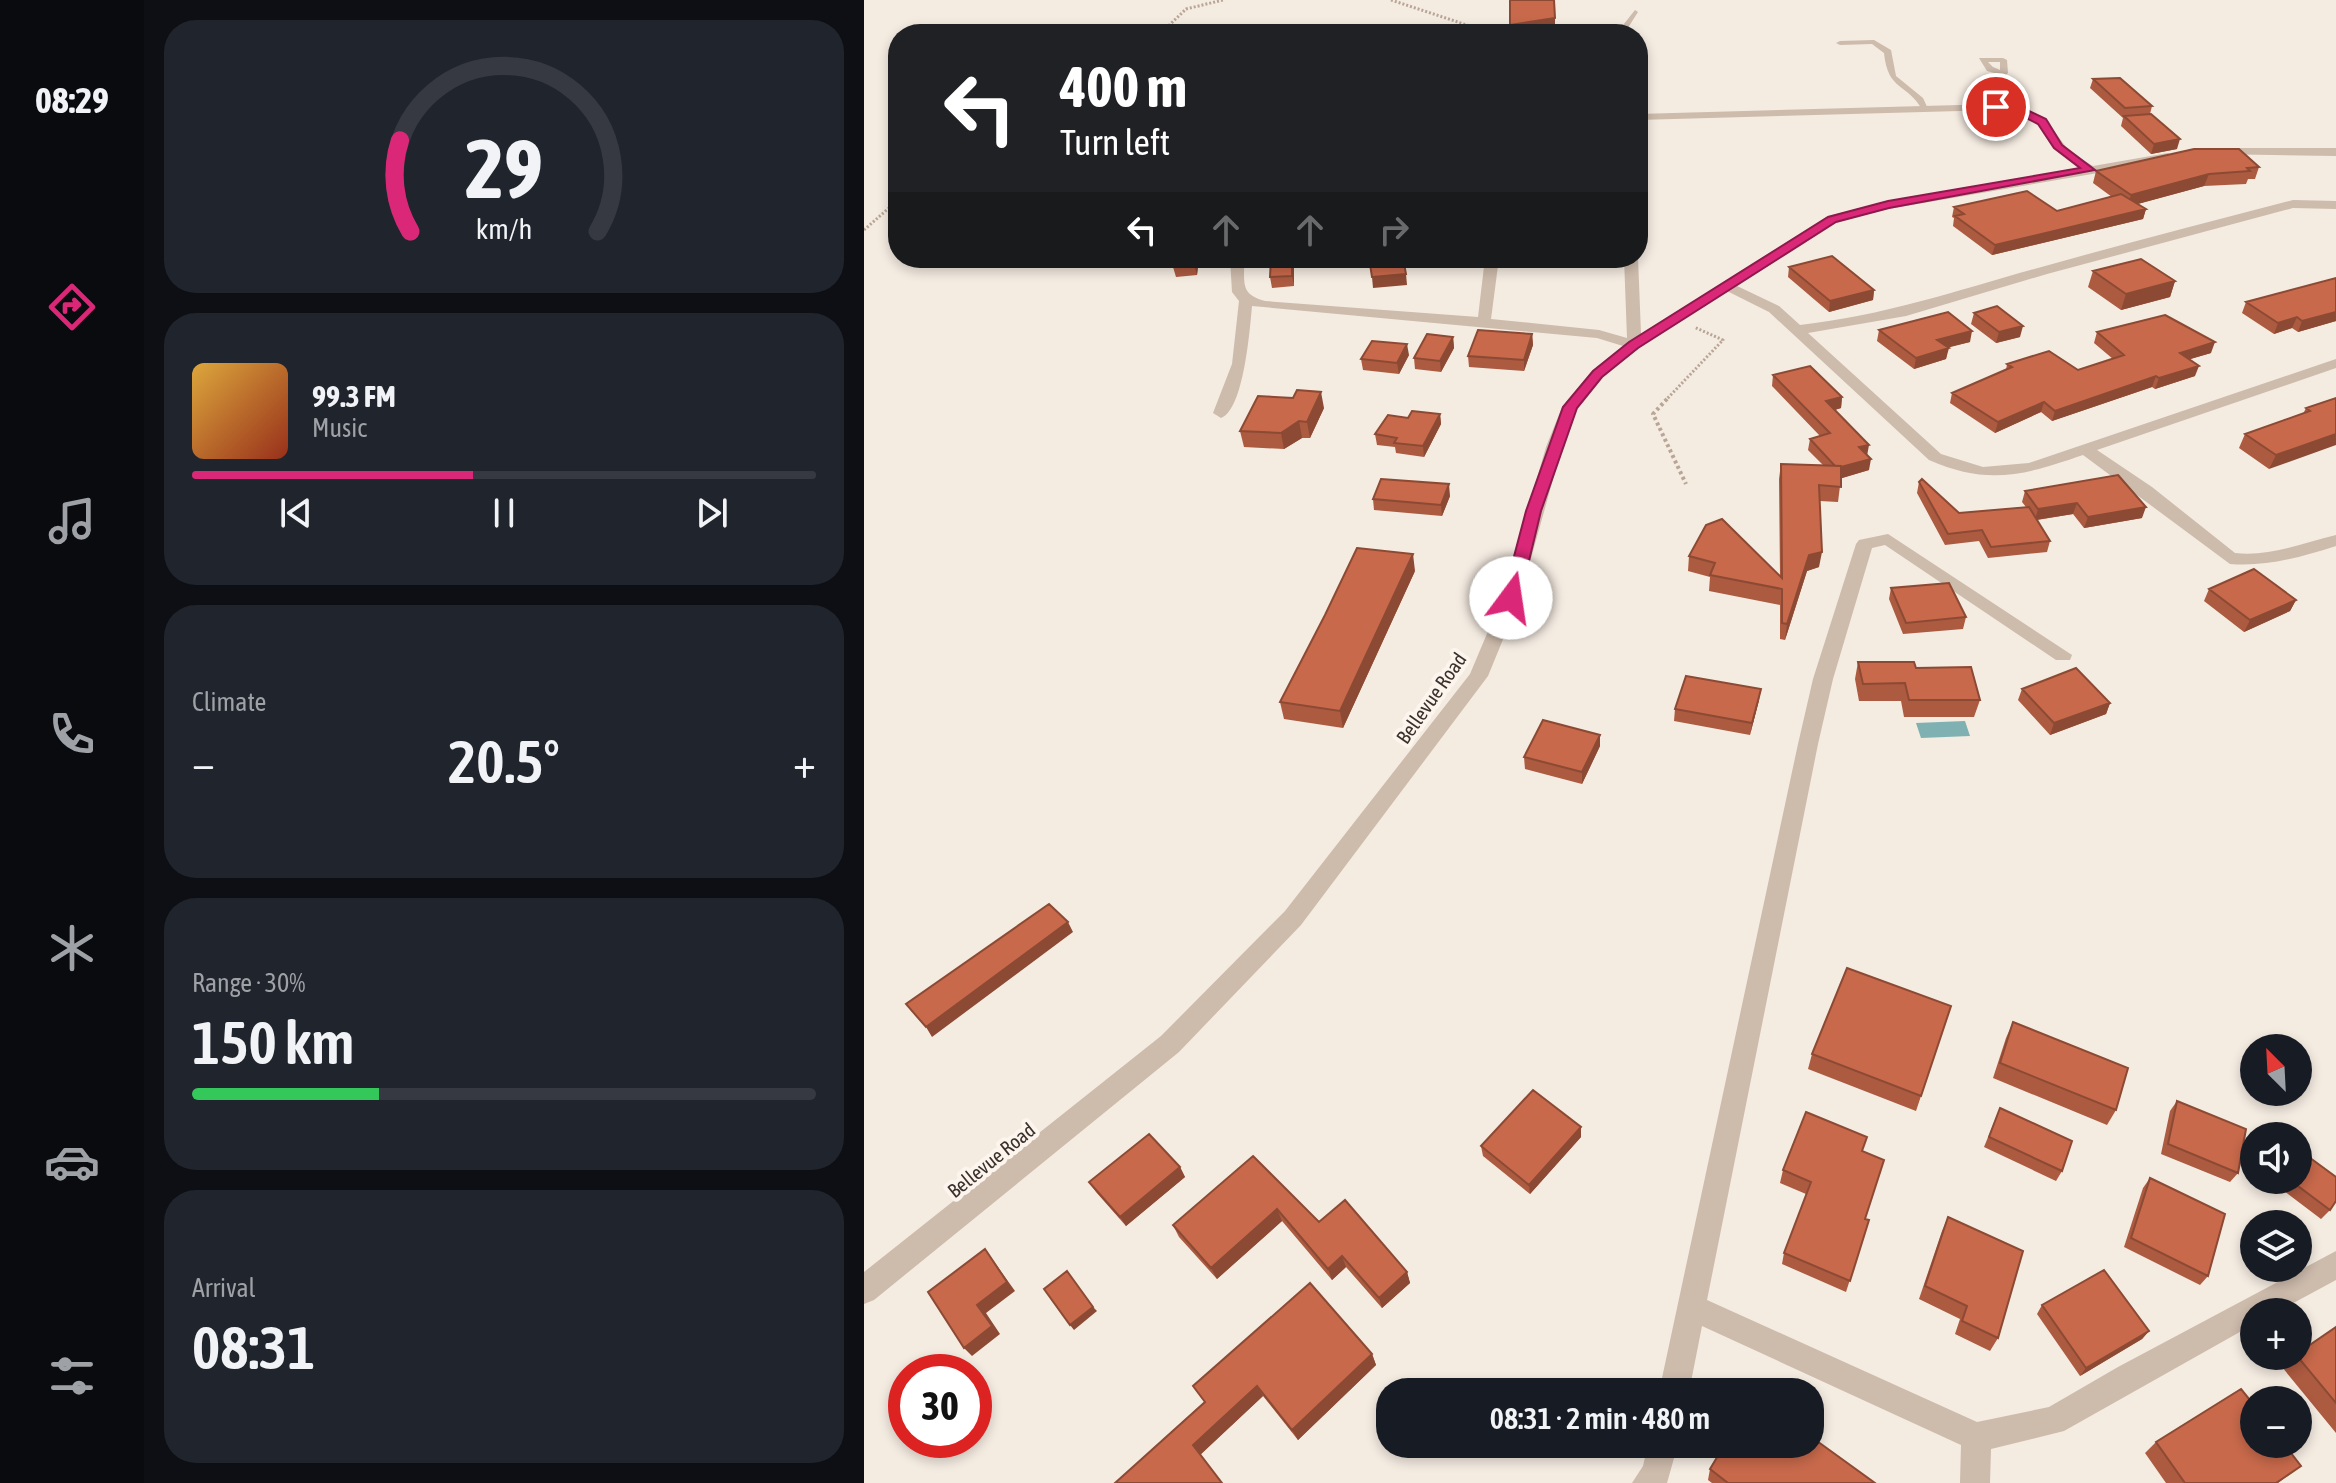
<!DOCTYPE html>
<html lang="en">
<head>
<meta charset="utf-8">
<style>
  body { margin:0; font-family:"Asap Condensed",sans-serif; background:#20242c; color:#f1f3f6; height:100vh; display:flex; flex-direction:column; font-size:30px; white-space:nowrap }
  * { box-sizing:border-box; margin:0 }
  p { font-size:26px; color:#9ea1a6 }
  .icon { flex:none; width:44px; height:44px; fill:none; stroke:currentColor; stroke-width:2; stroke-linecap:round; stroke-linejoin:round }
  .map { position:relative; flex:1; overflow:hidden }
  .drawer { display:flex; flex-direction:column; gap:20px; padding:20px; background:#0d0f14; width:720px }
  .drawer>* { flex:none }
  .guide { position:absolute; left:24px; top:24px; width:760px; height:244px; border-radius:32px; box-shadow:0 4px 12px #0003; background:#202124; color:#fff; overflow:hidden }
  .needle { width:52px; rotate:336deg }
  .tools { position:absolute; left:1376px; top:1034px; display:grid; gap:16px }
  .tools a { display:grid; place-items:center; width:72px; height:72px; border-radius:50%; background:#171b24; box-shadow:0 4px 12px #0003; font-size:40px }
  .speed { position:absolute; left:24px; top:1354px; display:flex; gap:16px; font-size:40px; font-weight:700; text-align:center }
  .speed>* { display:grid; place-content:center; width:104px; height:104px; border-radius:50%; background:#171b24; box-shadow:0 4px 12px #0003; line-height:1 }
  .speed .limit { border:12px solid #d22; background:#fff; color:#111 }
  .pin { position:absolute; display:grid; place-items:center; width:68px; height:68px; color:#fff; margin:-34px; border:4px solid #fff; border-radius:50%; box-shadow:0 2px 8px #0007 }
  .me { position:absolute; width:88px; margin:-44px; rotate:14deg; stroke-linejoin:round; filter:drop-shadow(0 0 6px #0008) }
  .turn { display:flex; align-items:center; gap:28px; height:168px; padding:0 40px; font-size:36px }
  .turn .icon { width:104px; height:104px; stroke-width:2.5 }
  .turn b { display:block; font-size:56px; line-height:68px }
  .lanes { display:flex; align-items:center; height:76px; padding:0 40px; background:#0003; justify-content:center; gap:40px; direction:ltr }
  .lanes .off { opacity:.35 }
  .big { font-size:60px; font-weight:600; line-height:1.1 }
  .drawer .card { flex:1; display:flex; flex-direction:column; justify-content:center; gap:12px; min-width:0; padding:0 28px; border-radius:32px; background:#20242c }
  .drawer .dial { align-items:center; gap:0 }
  .dial svg { height:208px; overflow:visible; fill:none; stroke:#363941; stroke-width:7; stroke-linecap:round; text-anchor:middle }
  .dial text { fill:#f1f3f6; stroke:none }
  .song { display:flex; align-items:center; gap:24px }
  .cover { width:96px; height:96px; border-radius:12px; background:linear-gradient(135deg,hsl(40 70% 55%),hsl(10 70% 35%)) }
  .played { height:8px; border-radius:4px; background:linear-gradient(90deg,#db2777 45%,#363941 45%) }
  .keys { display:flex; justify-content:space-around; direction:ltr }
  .heat { display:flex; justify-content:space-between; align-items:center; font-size:44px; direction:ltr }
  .charge { height:12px; border-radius:6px; background:linear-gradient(90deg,#34c759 30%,#363941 0) }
  .trip { position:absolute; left:512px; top:1378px; width:448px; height:80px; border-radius:32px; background:#171b24; box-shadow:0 4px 12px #0003; font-weight:600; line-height:80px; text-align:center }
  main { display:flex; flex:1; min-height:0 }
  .dock { display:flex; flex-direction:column; width:144px; justify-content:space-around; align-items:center; background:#090b0e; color:#9ea1a6 }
  .dock .icon { width:56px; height:56px }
  .dock .active { color:#db2777 }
  .dock b { font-size:36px; color:#f1f3f6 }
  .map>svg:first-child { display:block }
</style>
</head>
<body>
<main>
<nav class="dock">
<b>08:29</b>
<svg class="icon active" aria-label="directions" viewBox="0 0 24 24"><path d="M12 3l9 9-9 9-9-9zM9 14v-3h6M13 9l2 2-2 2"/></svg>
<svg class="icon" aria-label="music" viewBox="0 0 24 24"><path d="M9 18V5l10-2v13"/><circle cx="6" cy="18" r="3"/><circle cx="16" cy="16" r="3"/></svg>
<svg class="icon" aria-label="phone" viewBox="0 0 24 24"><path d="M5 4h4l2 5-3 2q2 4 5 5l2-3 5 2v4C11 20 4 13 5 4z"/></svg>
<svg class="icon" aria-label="climate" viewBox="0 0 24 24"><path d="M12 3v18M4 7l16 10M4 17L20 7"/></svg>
<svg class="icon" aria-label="car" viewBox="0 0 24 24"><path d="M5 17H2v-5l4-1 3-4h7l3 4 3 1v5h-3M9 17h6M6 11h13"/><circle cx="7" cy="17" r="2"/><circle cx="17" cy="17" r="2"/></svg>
<svg class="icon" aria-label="filters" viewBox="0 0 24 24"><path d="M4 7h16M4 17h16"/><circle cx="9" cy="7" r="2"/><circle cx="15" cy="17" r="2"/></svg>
</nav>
<section class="drawer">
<div class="card dial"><svg viewBox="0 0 100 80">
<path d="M14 69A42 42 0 1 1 86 69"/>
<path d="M14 69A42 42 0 0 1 10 34" stroke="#db2777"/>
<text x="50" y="56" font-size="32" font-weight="700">29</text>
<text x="50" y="72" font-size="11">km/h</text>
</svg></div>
<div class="card">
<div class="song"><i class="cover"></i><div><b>99.3 FM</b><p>Music</p></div></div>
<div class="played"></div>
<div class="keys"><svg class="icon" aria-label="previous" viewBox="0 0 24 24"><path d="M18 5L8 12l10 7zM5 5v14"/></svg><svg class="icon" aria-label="pause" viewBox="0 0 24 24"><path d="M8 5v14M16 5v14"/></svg><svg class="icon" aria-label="next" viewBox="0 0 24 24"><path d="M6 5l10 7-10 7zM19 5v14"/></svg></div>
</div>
<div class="card"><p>Climate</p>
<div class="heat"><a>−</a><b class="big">20.5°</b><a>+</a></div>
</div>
<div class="card"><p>Range · 30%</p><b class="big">150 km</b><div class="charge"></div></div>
<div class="card"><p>Arrival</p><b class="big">08:31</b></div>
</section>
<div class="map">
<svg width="1472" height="1483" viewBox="0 0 1472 1483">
  <rect width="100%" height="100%" fill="#f4ebe1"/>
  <path fill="#7fb0b2" d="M1101,721L1106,736L1057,738L1052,723Z"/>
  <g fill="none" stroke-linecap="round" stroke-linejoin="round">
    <path stroke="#b9a596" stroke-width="3" stroke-dasharray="2 2" stroke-linecap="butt" d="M527,0L621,31L619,34
      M296,34L322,9L359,0
      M0,230L34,200
      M801,401L859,340L830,327"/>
    <path stroke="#b9a596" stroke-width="4" stroke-dasharray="3 3" stroke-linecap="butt" d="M803,399L789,414L822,484"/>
    <path fill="#cdbbac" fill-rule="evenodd" d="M771,10L774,12L760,34H752Z
      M1010,40L1027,50L1032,76L1059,98L1065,111H1059C1043,82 1024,92 1020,53L1008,44L976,45L972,43L976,41Z
      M1115,58H1139L1143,60L1144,73L1127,86L1135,109L1128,107L1119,85L1134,74L1123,71ZM1124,62H1136V70L1129,67Z"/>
    <path fill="#cdbbac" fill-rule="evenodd" d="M1132,104C1171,110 1176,111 1199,143C1205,152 1220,160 1229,166L1304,153L1310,157L1304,161L1024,209L972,222L873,286L915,306L936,325C1019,316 1095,290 1174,268C1259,244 1344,222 1429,200L1472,201V209L1429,208L1183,274L1042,316L944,333L1077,454L1119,467L1165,463L1472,359V368L1233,450L1288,487L1371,553C1406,557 1438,543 1472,535V546C1437,557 1403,567 1366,564L1219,455C1161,475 1124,486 1065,460L905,312L863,291L775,348L738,377L713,408L698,447L656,598L624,676L437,925L315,1052L10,1300L0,1304V1272L297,1036L421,911L606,674L638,598L682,447L698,407L728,371L759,346L733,338L388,306C386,328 380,410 357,418L349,413L368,364L375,301L368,292L366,258H380C381,282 375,294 401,301L614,317L621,258H635L627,319L735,330L763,338L760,258H774L777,334L964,216L1024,201L1216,168L1190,148L1174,123L1154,114L1132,110L774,120V114Z
      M1352,148H1472V156L1348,154V150Z
      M1024,534L1208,655L1206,660H1192L1021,545L1008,548L969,679L954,744L843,1300L1113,1422L1185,1407L1254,1367L1472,1251V1280L1413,1312H1390V1324L1200,1431L1127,1449L1126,1483H1096L1097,1445L838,1326L825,1392H795L934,744L949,679L992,544L995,540Z
      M784,1444H814L803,1483H768L779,1466Z"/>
  </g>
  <path fill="#ac5a40" d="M1229,79L1288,106L1286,114L1313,149L1287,154L1257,126L1259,118L1226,88Z
    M1395,167L1391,179H1384L1382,184L1340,186L1273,204L1282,209L1279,219L1128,255L1089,226L1090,218L1088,217L1090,207L1193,211L1248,197L1229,183L1232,171Z
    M310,258H335L333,275L312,277L309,267Z
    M407,258H429L430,286L408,288L406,277Z
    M925,267L1010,290L1009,300L965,312L924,277Z
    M1229,271L1311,281L1306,297L1257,310L1224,287Z
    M1472,278V321L1434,332L1428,328L1410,334L1378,313L1382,302Z
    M1110,313L1156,337L1132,343L1107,324Z
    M1015,330L1106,342L1084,347L1082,359L1050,369L1013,341Z
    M1233,332L1347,353L1326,359L1331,376L1291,389L1288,387L1188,421L1177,412L1131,433L1086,403L1088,393L1142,370L1143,364L1214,370L1249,359L1230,343Z
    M668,334L669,345L660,371L605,367L604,356Z
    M589,337L590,348L577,372L551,369L550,358Z
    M545,355L535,374L499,370L497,359Z
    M909,375L978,397L977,408L971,410L1003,455L1005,470L977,478L974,502L956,501L955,567L943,571L921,640L916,639V605L845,591L846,577L824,571L825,556L916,576L915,479L917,464L959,465L944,450L946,439L956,436L908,386Z
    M1472,398L1405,469L1375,448L1381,434L1439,414L1442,408Z
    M460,408L446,438H438L420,449L380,447L376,431Z
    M576,414L577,424L560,457L532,453L531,447L513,445L511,434L544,418Z
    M1055,482L1095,513L1162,507L1158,502L1161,491L1278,518L1220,528L1209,514L1173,520L1186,541L1183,552L1124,558L1115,541L1081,545L1053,493Z
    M586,496L578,516L510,510L509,499Z
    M551,571L479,728L420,719L416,702Z
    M1027,588L1102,617L1099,629L1039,634L1025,599Z
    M1345,589L1432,600L1426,611L1380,632L1340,601Z
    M994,662L1052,668L1116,700L1110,717H1040L1037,701H995L991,679Z
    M1158,689L1246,703L1242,714L1186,735L1154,700Z
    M895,700L886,735L810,721L811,709Z
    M736,746L718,784L661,769L660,757Z
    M1149,1022L1252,1110L1243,1125L1129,1078L1142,1038Z
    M948,1054L1057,1096L1052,1111L944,1069Z
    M1313,1101L1374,1173L1366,1182L1297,1154L1306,1111Z
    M1136,1108L1198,1171L1192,1181L1120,1147Z
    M717,1127V1137L666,1194L619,1156L617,1146Z
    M998,1151L1001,1219L1005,1220L982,1292L918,1264L920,1253L942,1194L916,1183L919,1170Z
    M389,1156L455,1222L543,1272L546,1283L518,1308L482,1267L468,1280L418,1221L353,1279L315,1237L309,1225Z
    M316,1167L321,1177L262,1226L232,1192L225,1182Z
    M1286,1178L1344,1276L1336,1285L1260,1247L1279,1188Z
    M1416,1180H1434L1466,1210L1457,1219L1412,1185Z
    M1084,1217L1134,1338L1126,1351L1091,1334L1096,1319L1055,1299L1078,1231Z
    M1178,1305L1285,1331L1278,1339L1216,1376L1173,1314Z
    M1472,1327V1433L1418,1367L1430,1356H1434Z
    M508,1354L512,1365L434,1440L399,1396L336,1455L251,1483L340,1402Z
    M1292,1442L1437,1466L1414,1483H1302L1281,1453Z
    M846,1469L1011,1483H848L844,1480Z"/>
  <path fill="#8c4a34" d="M691,18V26L646,34V25Z
    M1316,139L1313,149L1287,154L1290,144Z
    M1345,174L1340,186L1263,207L1267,195Z
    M1282,209L1279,219L1128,255L1131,245Z
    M331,258H335L333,275L330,265Z
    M428,258L430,264V286L428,276Z
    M542,274L543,285L509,288L508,277Z
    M1311,281L1306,297L1257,310L1262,294Z
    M1010,290L1009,300L965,312L966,301Z
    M1472,312V321L1434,332L1438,321Z
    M1433,317L1428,328L1410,334L1414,323Z
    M1159,326L1156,337L1132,343L1135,332Z
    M1108,331L1106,342L1071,351L1073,340Z
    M668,334L669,345L660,371V360Z
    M589,337L590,348L577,372L576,361Z
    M1351,342L1347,353L1313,363L1316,353Z
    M543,344L545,355L535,374L533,363Z
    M1085,348L1082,359L1050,369L1052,358Z
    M1335,366L1331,376L1291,389L1295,378Z
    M1292,376L1288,387L1188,421L1191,411Z
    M457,392L460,408L446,438L443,422Z
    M978,397L977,408L960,413L962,401Z
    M1180,402L1177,412L1131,433L1134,422Z
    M576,414L577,424L560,457L559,446Z
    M435,421L438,438L420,449L417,433Z
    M1472,434V445L1405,469L1412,455Z
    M1005,445L1003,456L995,447Z
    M1007,459L1005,470L972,480L974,468Z
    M585,484L586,496L578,516L577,505Z
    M1213,503L1209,514L1171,520L1174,509Z
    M1282,507L1278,518L1220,528L1224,517Z
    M958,552L955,567L943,571L921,640L923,624L945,555Z
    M549,554L551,571L479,728L476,711Z
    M1432,600L1426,611L1380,632L1386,620Z
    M897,689L895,700L886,735L888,723Z
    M1246,703L1242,714L1186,735L1190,723Z
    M736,735V746L718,784V772Z
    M204,922L209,932L68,1037L62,1027Z
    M717,1127V1137L666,1194L665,1185Z
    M316,1167L321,1177L262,1226L256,1217Z
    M413,1209L418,1221L353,1279L347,1268Z
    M121,1249L151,1291L122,1313L136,1334L108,1356L100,1348L113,1305Z
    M478,1256L482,1267L468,1280L464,1269Z
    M543,1272L546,1283L518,1308L515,1298Z
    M229,1307L233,1311L210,1330L206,1325Z
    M1285,1331L1278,1339L1216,1376L1222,1368Z
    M508,1354L512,1365L434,1440L428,1430Z
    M393,1386L399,1396L336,1455L329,1445Z"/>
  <path fill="#c8694b" stroke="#8c4a34" stroke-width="2" d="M646,0H690L691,18L646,25Z
    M1256,78L1288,106L1261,108L1229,79Z
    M1287,114L1316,139L1290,144L1260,116Z
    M1330,149H1375L1395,167L1383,168L1386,171L1345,174L1267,195L1232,171Z
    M1163,191L1193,211L1257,194L1282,209L1131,245L1091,216L1100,214L1090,207Z
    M968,256L1010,290L966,301L925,267Z
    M310,258H331L330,265L309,267Z
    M407,258H428V276L406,277Z
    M505,258H539L542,274L508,277Z
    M1277,259L1311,281L1262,294L1229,271Z
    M1472,278V312L1438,321L1433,317L1414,323L1382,302Z
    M1133,306L1159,326L1135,332L1110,313Z
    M1084,312L1108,331L1073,340L1085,348L1052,358L1015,330Z
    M1301,315L1351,342L1316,353L1335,366L1295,378L1292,376L1191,411L1180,402L1134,422L1088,393L1148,367L1143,364L1185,351L1214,370L1260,355L1233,332Z
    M614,330L668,334L660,360L604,356Z
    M563,334L589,337L576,361L550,358Z
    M508,341L543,344L533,363L497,359Z
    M946,366L978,397L962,401L1005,445L995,447L1007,459L977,467V466H971L946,439L966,433L909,375Z
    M433,390L457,392L443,422L435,421L417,433L376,431L394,396L429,398Z
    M1472,398V434L1412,455L1381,434L1446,411L1442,408Z
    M548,411L576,414L559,446L530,443L533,438L511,434L524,415L544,418Z
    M917,464L977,466V487L955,485L958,552L945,555L923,624L918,623V589L846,575L851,563L825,556L842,525L858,519L918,578Z
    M1254,475L1282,507L1224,517L1213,503L1174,509L1161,491Z
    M517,479L585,484L577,505L509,499Z
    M1058,479L1095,513L1165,507L1186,541L1127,547L1118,530L1084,534L1055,482Z
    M493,548L549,554L476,711L416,702L461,615Z
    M1390,569L1432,600L1386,620L1345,589Z
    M1085,583L1102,617L1042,623L1027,588Z
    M994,662H1050L1052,668L1107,667L1116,700H1045L1041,683L999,684Z
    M1212,668L1246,703L1190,723L1158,689Z
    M822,676L897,689L888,723L811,709Z
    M679,720L736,735L718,772L660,757Z
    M185,904L204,922L62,1027L42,1004Z
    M983,968L1087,1006L1057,1096L948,1054Z
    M1149,1022L1264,1068L1252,1110L1136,1063Z
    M669,1090L717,1127L665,1185L617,1146Z
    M1313,1101L1382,1129L1374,1173L1304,1144Z
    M1136,1108L1208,1141L1198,1171L1125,1137Z
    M942,1112L1003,1137L998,1151L1020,1160L1001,1219L1005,1220L986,1281L920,1253L947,1182L919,1170Z
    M285,1134L316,1167L256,1217L225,1182Z
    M1438,1152L1472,1177V1201L1466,1210L1426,1180H1434V1158Z
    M389,1156L455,1222L481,1200L543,1272L515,1298L478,1256L464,1269L413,1209L347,1268L309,1225Z
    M1286,1178L1361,1214L1344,1276L1267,1238Z
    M1084,1217L1159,1251L1134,1338L1098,1321L1103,1306L1061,1286Z
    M121,1249L143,1282L113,1305L128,1326L100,1348L64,1292Z
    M1240,1270L1285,1331L1222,1368L1178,1305Z
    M203,1271L229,1307L206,1325L180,1289Z
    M446,1283L508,1354L428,1430L393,1386L329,1445L358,1483H251L341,1402L329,1386Z
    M1472,1327V1403L1433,1356H1434V1353Z
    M1377,1389L1390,1405V1444H1420L1437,1466L1412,1483H1321L1292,1442Z
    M946,1436L1011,1483H864L846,1469L861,1444H946Z"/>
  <path fill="#db2777" stroke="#8e194d" stroke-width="2" d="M1132,104L1161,109L1182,119L1198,145L1231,170L1025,208L972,222L774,348L738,377L713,408L677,511L656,598L653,602H642L639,598L662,511L699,407L729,371L765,342L964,217L1024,201L1216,168L1190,148L1174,124L1154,114L1128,109V105Z"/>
  <g text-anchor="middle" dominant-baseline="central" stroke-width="8" stroke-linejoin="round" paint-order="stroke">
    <g font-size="20" fill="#3b302b" stroke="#fbf5ee">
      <text transform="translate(567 698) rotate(-55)">Bellevue Road</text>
      <text transform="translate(127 1160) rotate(-39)">Bellevue Road</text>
    </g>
  </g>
</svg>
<div class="tools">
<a><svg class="needle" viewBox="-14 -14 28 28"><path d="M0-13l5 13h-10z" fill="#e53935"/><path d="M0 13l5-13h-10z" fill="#9ea1a6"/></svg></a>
<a><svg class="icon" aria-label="sound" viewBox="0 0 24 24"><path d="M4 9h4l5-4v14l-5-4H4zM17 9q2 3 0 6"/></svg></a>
<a><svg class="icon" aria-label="layers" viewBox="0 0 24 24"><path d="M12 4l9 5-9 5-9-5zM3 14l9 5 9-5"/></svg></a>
<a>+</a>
<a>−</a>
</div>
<div class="speed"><div class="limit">30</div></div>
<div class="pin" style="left:1132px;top:107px;background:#d93025"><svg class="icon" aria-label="arrive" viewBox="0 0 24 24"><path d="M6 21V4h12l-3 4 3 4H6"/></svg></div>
<svg class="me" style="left:647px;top:598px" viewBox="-20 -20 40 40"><circle r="19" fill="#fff"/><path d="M0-13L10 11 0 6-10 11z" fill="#db2777"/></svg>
<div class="trip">08:31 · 2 min · 480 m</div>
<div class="guide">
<div class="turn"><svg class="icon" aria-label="left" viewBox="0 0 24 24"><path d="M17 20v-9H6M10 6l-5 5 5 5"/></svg><div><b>400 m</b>Turn left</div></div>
<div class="lanes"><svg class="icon" aria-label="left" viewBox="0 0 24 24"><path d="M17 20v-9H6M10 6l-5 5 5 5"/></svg><svg class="icon off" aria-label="ahead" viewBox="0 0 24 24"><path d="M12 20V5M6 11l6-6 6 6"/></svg><svg class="icon off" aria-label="ahead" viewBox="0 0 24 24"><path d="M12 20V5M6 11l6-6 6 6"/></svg><svg class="icon off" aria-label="right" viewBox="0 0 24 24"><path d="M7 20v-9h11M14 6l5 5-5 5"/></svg></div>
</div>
</div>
</main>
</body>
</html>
